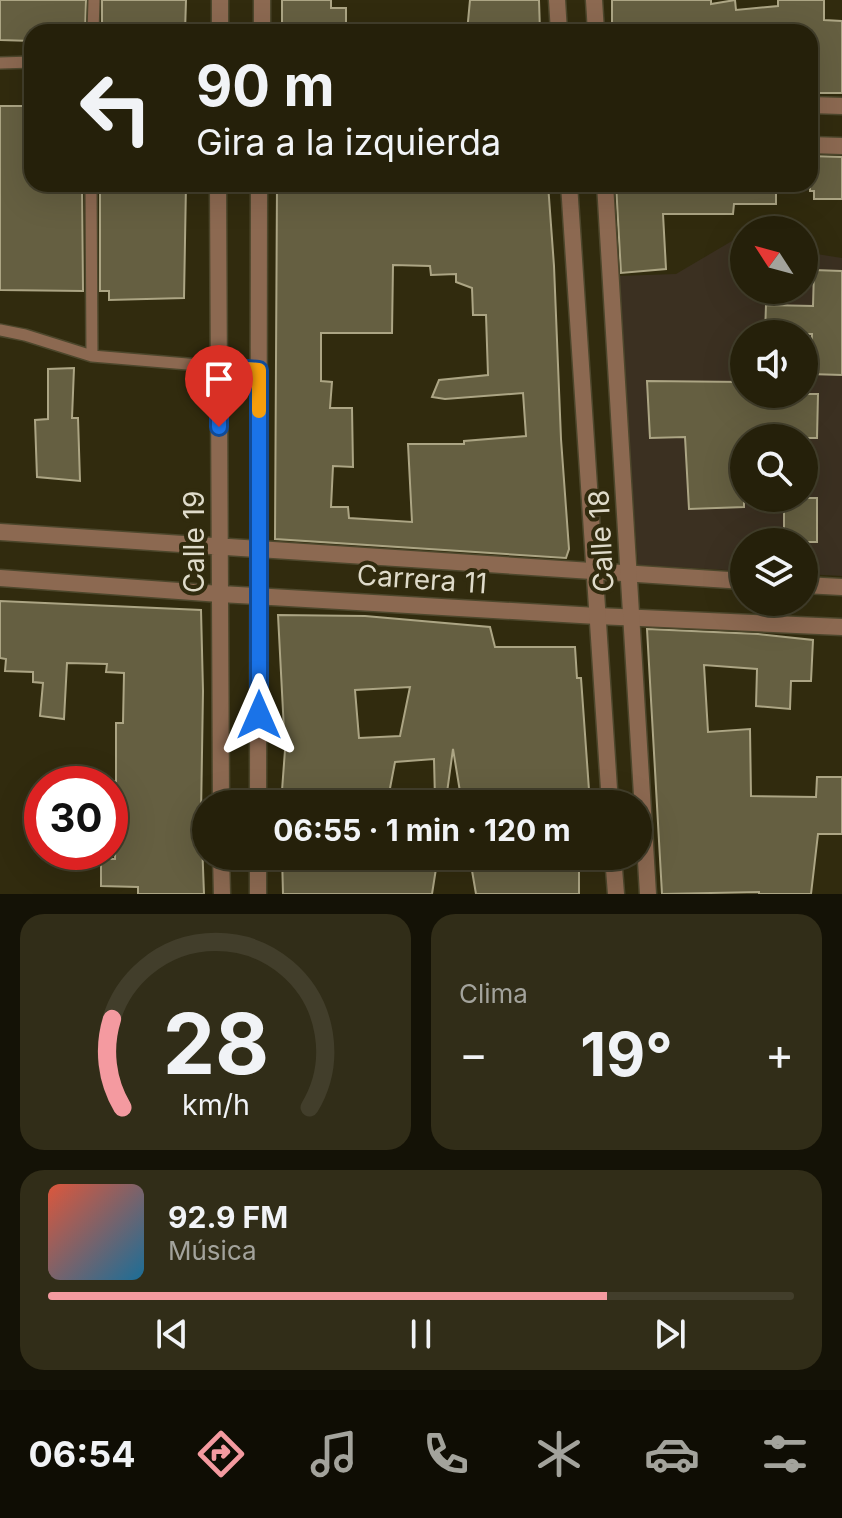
<!DOCTYPE html>
<html lang="es">
<head>
<meta charset="utf-8">
<style>
  body { margin:0; font-family:Inter,sans-serif; background:#312d18; color:#f1f3f6; height:100vh; display:flex; flex-direction:column; font-size:30px; white-space:nowrap }
  * { box-sizing:border-box; margin:0 }
  p { font-size:26px; color:#a3a39c }
  .icon { flex:none; width:44px; height:44px; fill:none; stroke:currentColor; stroke-width:2; stroke-linecap:round; stroke-linejoin:round }
  .map { position:relative; height:894px; overflow:hidden }
  .panel { display:flex; flex-direction:column; gap:20px; padding:20px; background:#141206; flex:1 }
  .panel>* { flex:none }
  .top-card { position:absolute; left:24px; top:24px; width:794px; height:168px; border-radius:24px; box-shadow:0 8px 32px #0002,0 0 0 2px #423e2b; background:#25200a; color:#f1f3f6; overflow:hidden }
  .needle { width:52px; rotate:306deg }
  .controls { position:absolute; left:730px; top:216px; display:grid; gap:16px }
  .controls a { display:grid; place-items:center; width:88px; height:88px; border-radius:50%; background:#25200a; box-shadow:0 8px 32px #0002,0 0 0 2px #423e2b; font-size:40px }
  .speed { position:absolute; left:24px; top:766px; display:flex; gap:16px; font-size:40px; font-weight:700; text-align:center }
  .speed>* { display:grid; place-content:center; width:104px; height:104px; border-radius:50%; background:#25200a; box-shadow:0 8px 32px #0002,0 0 0 2px #423e2b; line-height:1 }
  .speed .limit { border:12px solid #d22; background:#fff; color:#111 }
  .pin { position:absolute; display:grid; place-items:center; width:68px; height:68px; color:#fff; margin:-82px -34px; border-radius:50% 50% 50% 0; rotate:-45deg; box-shadow:0 0 8px #0007 }
  .pin .icon { rotate:45deg }
  .me { position:absolute; width:88px; margin:-44px; rotate:0deg; stroke-linejoin:round; filter:drop-shadow(0 0 6px #0008) }
  .turn { display:flex; align-items:center; gap:28px; height:168px; padding:0 40px; font-size:36px }
  .turn .icon { width:104px; height:104px; stroke-width:2.5 }
  .turn b { display:block; font-size:56px; line-height:68px }
  .big { font-size:60px; font-weight:700; line-height:1.1 }
  .panel .widget { flex:1; display:flex; flex-direction:column; justify-content:center; gap:12px; min-width:0; padding:0 28px; border-radius:24px; background:#312d18 }
  .panel .dial { align-items:center; gap:0 }
  .dial svg { height:208px; overflow:visible; fill:none; stroke:#423e2b; stroke-width:7; stroke-linecap:round; text-anchor:middle }
  .dial text { fill:#f1f3f6; stroke:none }
  .song { display:flex; align-items:center; gap:24px }
  .cover { width:96px; height:96px; border-radius:12px; background:linear-gradient(135deg,hsl(10 70% 55%),hsl(200 70% 35%)) }
  .played { height:8px; border-radius:4px; background:linear-gradient(90deg,#f49aa0 75%,#423e2b 75%) }
  .keys { display:flex; justify-content:space-around; direction:ltr }
  .heat { display:flex; justify-content:space-between; align-items:center; font-size:44px; direction:ltr }
  .panel .tiles { flex:1; display:grid; gap:20px; grid-template-columns:1fr 1fr }
  .widget:last-child { grid-column:span 2 }
  .trip { position:absolute; left:192px; top:790px; width:460px; height:80px; border-radius:40px; background:#25200a; box-shadow:0 8px 32px #0002,0 0 0 2px #423e2b; font-weight:700; line-height:80px; text-align:center }
  .tab-bar { display:flex; height:128px; justify-content:space-around; align-items:center; background:#0f0d04; color:#a3a39c }
  .tab-bar .icon { width:56px; height:56px }
  .tab-bar .active { color:#f49aa0 }
  .tab-bar b { font-size:36px; color:#f1f3f6 }
  .map>svg:first-child { display:block }
</style>
</head>
<body>
<div class="map">
<svg width="842" height="894" viewBox="0 0 842 894">
  <rect width="100%" height="100%" fill="#312b0e"/>
  <path fill="#3b3021" fill-rule="evenodd" d="M732,241L744,243V290H804V252L842,258V576L804,574V542H744V571L638,565L616,276L676,274ZM744,334H804V394H744ZM744,438H804V498H744Z"/>
  <path fill="#655f41" stroke="#aca584" stroke-width="2" fill-rule="evenodd" d="M0,0H86L85,32H32V41L0,40Z
    M102,0H186L185,32H102Z
    M282,0H331V8H346V32H282Z
    M470,0H539L540,32H467Z
    M612,0H711V4L735,0L736,10L778,6V0H824V20L842,21V93H810V32H612Z
    M0,106H32V184H82L83,291L0,290Z
    M810,156L842,157V199H814V191H810Z
    M100,184H186L184,298L109,300V291H100Z
    M277,184H548L554,266L561,439L569,549L566,558L275,539ZM393,265L430,266L431,275L456,274V282L472,288L473,315H486L488,375L439,380L432,397L445,399L523,393L526,436L464,441V444H408L412,522L349,518L348,507H331L333,466L353,467L352,408H330L332,382L321,381V333H392Z
    M616,184H776V204H734L733,214H663L666,269L621,273Z
    M814,270L842,271V375L810,374L812,334H765L766,305L813,306Z
    M74,368L72,418H78L80,481L37,477L35,420L48,419V369Z
    M647,381L744,382V394H818L817,438H744V507L689,509L685,437L650,438Z
    M784,498H817V542H784Z
    M0,601L201,610L203,691L201,815L204,894H138V887L101,886V859H115L116,810L110,809V781H116V723H123L124,673L106,672L107,664L67,663L64,719L40,716L43,683L33,682V672L5,671L6,659L0,658Z
    M278,615L365,616L490,627L495,647H575L577,678H581L590,804H462L453,749L446,800L435,799L434,759L395,762L387,804H281L285,750ZM410,687L400,736L359,738L355,690Z
    M647,629L758,634L813,640L811,681H791L790,709L756,706L757,669L704,665L708,732L750,729L751,796L816,797L817,777H842V834H818L811,894H759V892L662,894Z
    M282,856H438L432,894H283Z
    M497,856H579V894H476L470,859L497,860Z"/>
  <g fill="none" stroke-linecap="round" stroke-linejoin="round">
    <g stroke="#4d472c" stroke-width="14">
      <path id="service" d="M93,32L94,0
        M0,63L32,62
        M91,184L92,356
        M0,330L25,335L92,356L259,370"/>
    </g>
    <g stroke="#4d472c" stroke-width="19">
      <path id="minor" d="M220,32V0
        M262,32V0
        M810,105L842,106
        M810,145L842,146
        M218,184L221,804
        M0,532L744,581
        M0,578L220,594L597,616L842,627
        M804,585L842,587
        M258,804L259,184
        M221,856L222,894
        M258,894V856"/>
    </g>
    <g stroke="#4d472c" stroke-width="19">
      <path id="tertiary" d="M557,0L559,32
        M594,0L596,32
        M569,184L610,804
        M605,184L648,894
        M613,856L616,894"/>
    </g>
    <use href="#service" stroke="#8c6951" stroke-width="11"/>
    <use href="#minor" stroke="#8c6951" stroke-width="16"/>
    <use href="#tertiary" stroke="#8c6951" stroke-width="16"/>
  </g>
  <g fill="none" stroke-linecap="round" stroke-linejoin="round">
    <g stroke="#114b97" stroke-width="20">
      <path id="route" d="M219,427V367L259,370V715"/>
    </g>
    <use href="#route" stroke="#1a73e8" stroke-width="14"/>
    <path stroke="#f59e0b" stroke-width="14" d="M219,374V367L259,370V411"/>
  </g>
  <g text-anchor="middle" dominant-baseline="central" stroke-width="8" stroke-linejoin="round" paint-order="stroke">
    <g font-size="28" fill="#dfdbca" stroke="#312b0e">
      <text transform="translate(601 541) rotate(-93)">Calle 18</text>
      <text transform="translate(194 542) rotate(-90)">Calle 19</text>
      <text transform="translate(422 579) rotate(4)">Carrera 11</text>
    </g>
  </g>
</svg>
<div class="controls">
<a><svg class="needle" viewBox="-14 -14 28 28"><path d="M0-13l5 13h-10z" fill="#e53935"/><path d="M0 13l5-13h-10z" fill="#a3a39c"/></svg></a>
<a><svg class="icon" aria-label="sound" viewBox="0 0 24 24"><path d="M4 9h4l5-4v14l-5-4H4zM17 9q2 3 0 6"/></svg></a>
<a><svg class="icon" aria-label="search" viewBox="0 0 24 24"><circle cx="10" cy="10" r="6"/><path d="M15 15l6 6"/></svg></a>
<a><svg class="icon" aria-label="layers" viewBox="0 0 24 24"><path d="M12 4l9 5-9 5-9-5zM3 14l9 5 9-5"/></svg></a>
</div>
<div class="speed"><div class="limit">30</div></div>
<div class="pin" style="left:219px;top:427px;background:#d93025"><svg class="icon" aria-label="arrive" viewBox="0 0 24 24"><path d="M6 21V4h12l-3 4 3 4H6"/></svg></div>
<svg class="me" style="left:259px;top:715px" viewBox="-20 -20 40 40"><path d="M0-17L14 15 0 8-14 15z" fill="#1a73e8" stroke="#fff" stroke-width="4"/></svg>
<div class="trip">06:55 · 1 min · 120 m</div>
<div class="top-card">
<div class="turn"><svg class="icon" aria-label="left" viewBox="0 0 24 24"><path d="M17 20v-9H6M10 6l-5 5 5 5"/></svg><div><b>90 m</b>Gira a la izquierda</div></div>
</div>
</div>
<section class="panel">
<div class="tiles">
<div class="widget dial"><svg viewBox="0 0 100 80">
<path d="M14 69A42 42 0 1 1 86 69"/>
<path d="M14 69A42 42 0 0 1 10 35" stroke="#f49aa0"/>
<text x="50" y="56" font-size="32" font-weight="700">28</text>
<text x="50" y="72" font-size="11">km/h</text>
</svg></div>
<div class="widget"><p>Clima</p>
<div class="heat"><a>−</a><b class="big">19°</b><a>+</a></div>
</div>
<div class="widget">
<div class="song"><i class="cover"></i><div><b>92.9 FM</b><p>Música</p></div></div>
<div class="played"></div>
<div class="keys"><svg class="icon" aria-label="previous" viewBox="0 0 24 24"><path d="M18 5L8 12l10 7zM5 5v14"/></svg><svg class="icon" aria-label="pause" viewBox="0 0 24 24"><path d="M8 5v14M16 5v14"/></svg><svg class="icon" aria-label="next" viewBox="0 0 24 24"><path d="M6 5l10 7-10 7zM19 5v14"/></svg></div>
</div>
</div>
</section>
<nav class="tab-bar">
<b>06:54</b>
<svg class="icon active" aria-label="directions" viewBox="0 0 24 24"><path d="M12 3l9 9-9 9-9-9zM9 14v-3h6M13 9l2 2-2 2"/></svg>
<svg class="icon" aria-label="music" viewBox="0 0 24 24"><path d="M9 18V5l10-2v13"/><circle cx="6" cy="18" r="3"/><circle cx="16" cy="16" r="3"/></svg>
<svg class="icon" aria-label="phone" viewBox="0 0 24 24"><path d="M5 4h4l2 5-3 2q2 4 5 5l2-3 5 2v4C11 20 4 13 5 4z"/></svg>
<svg class="icon" aria-label="climate" viewBox="0 0 24 24"><path d="M12 3v18M4 7l16 10M4 17L20 7"/></svg>
<svg class="icon" aria-label="car" viewBox="0 0 24 24"><path d="M5 17H2v-5l4-1 3-4h7l3 4 3 1v5h-3M9 17h6M6 11h13"/><circle cx="7" cy="17" r="2"/><circle cx="17" cy="17" r="2"/></svg>
<svg class="icon" aria-label="filters" viewBox="0 0 24 24"><path d="M4 7h16M4 17h16"/><circle cx="9" cy="7" r="2"/><circle cx="15" cy="17" r="2"/></svg>
</nav>
</body>
</html>
